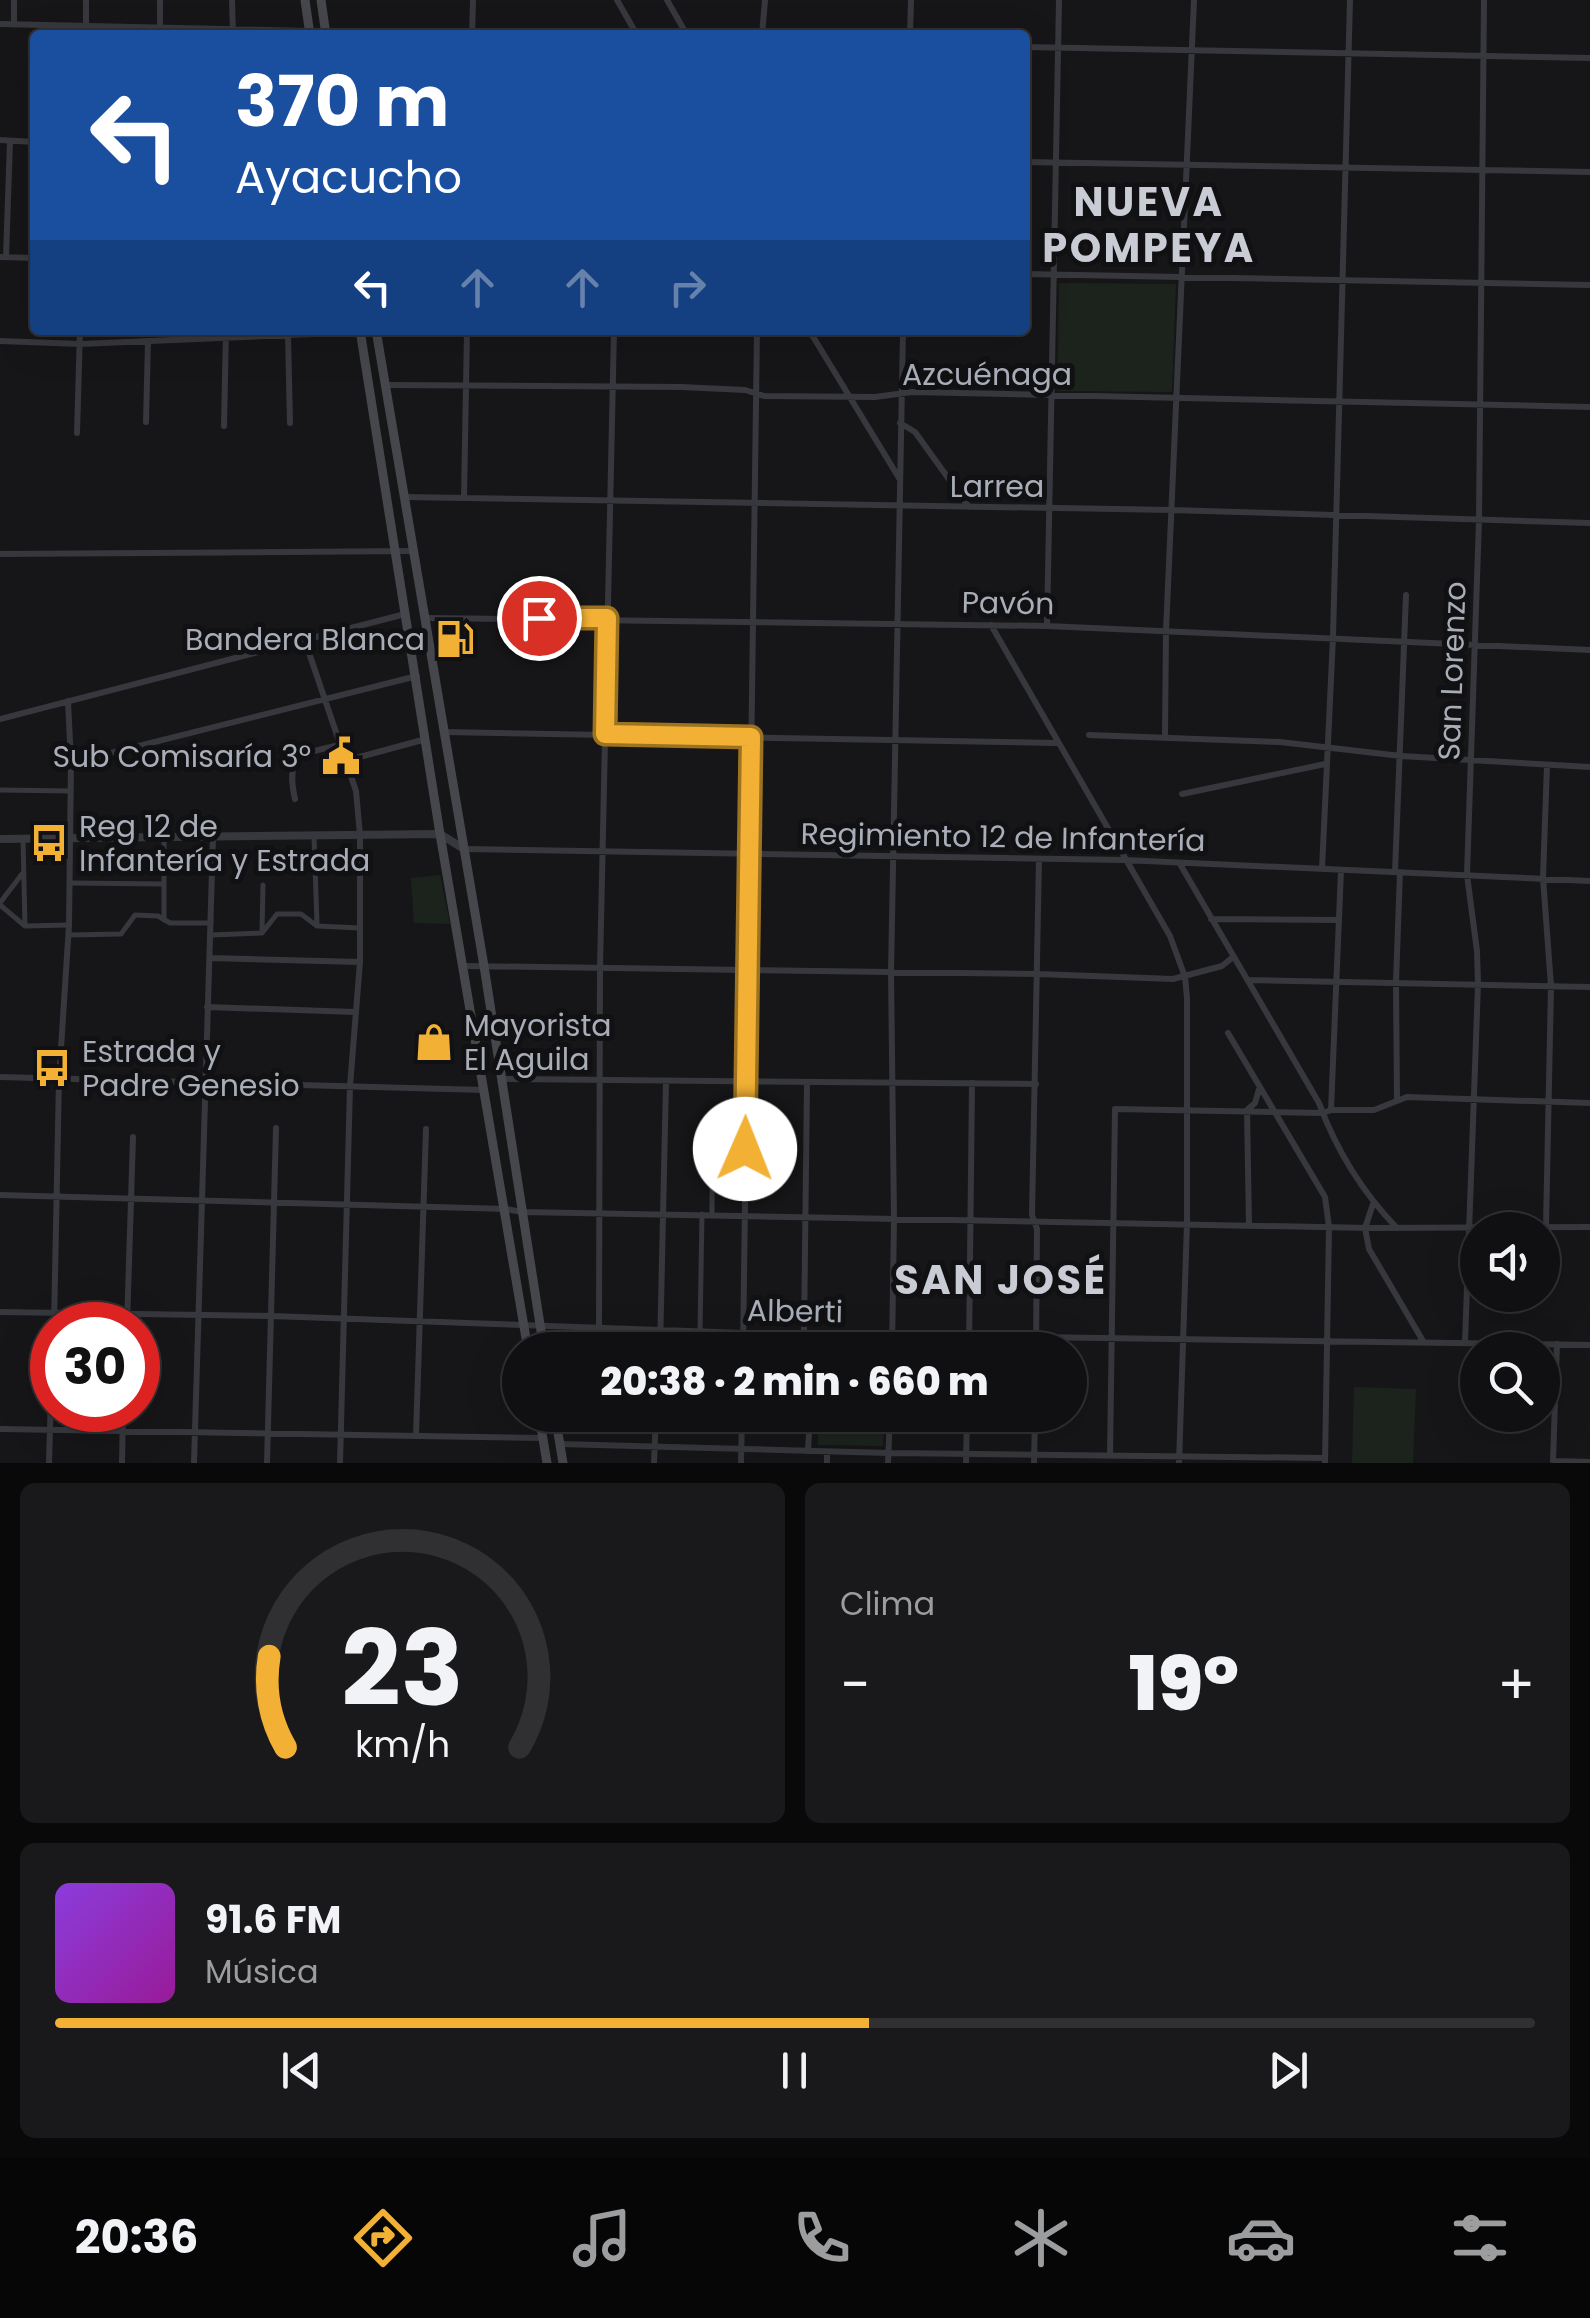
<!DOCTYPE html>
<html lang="es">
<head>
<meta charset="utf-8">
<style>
  body { margin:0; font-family:Poppins,sans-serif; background:#19191b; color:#f1f3f6; height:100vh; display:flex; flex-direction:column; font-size:38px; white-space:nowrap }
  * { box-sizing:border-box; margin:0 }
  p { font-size:32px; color:#9c9d9f }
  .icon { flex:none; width:55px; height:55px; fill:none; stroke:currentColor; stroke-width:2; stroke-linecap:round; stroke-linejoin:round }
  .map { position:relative; height:1463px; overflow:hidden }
  .sheet { display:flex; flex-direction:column; gap:20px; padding:20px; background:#09090a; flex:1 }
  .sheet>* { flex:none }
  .top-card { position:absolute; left:30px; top:30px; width:1000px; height:305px; border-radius:10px; box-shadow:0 10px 40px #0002,0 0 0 2px #303032; background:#1a4fa0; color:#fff; overflow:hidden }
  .fabs { position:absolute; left:1460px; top:1212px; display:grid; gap:20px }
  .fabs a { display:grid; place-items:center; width:100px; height:100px; border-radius:50%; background:#101012; box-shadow:0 10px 40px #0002,0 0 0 2px #303032; font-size:50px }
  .speed { position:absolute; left:30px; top:1302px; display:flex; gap:20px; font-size:50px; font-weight:700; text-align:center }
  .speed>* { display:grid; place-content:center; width:130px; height:130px; border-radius:50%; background:#101012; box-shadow:0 10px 40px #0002,0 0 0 2px #303032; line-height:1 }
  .speed .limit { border:15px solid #d22; background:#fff; color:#111 }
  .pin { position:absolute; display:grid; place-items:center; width:85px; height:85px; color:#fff; margin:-42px; border:5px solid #fff; border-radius:50%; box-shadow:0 2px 10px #0007 }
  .me { position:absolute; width:110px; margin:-55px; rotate:1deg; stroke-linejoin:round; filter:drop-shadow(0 0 8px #0008) }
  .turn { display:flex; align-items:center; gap:35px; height:210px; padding:0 40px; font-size:45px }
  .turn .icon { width:130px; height:130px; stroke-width:2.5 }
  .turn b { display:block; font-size:70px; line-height:85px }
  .lanes { display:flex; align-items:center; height:95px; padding:0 40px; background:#0003; justify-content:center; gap:50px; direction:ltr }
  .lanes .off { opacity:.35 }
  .big { font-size:75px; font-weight:800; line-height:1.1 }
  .sheet .tile { flex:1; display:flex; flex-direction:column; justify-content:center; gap:15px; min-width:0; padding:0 35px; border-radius:15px; background:#19191b }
  .sheet .dial { align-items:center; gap:0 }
  .dial svg { height:260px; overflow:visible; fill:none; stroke:#303032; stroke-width:7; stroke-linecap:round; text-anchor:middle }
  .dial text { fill:#f1f3f6; stroke:none }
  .song { display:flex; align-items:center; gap:30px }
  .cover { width:120px; height:120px; border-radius:15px; background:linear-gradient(135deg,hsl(270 70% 55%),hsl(300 70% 35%)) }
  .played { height:10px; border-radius:5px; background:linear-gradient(90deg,#f2b134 55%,#303032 55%) }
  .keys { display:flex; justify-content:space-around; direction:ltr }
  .heat { display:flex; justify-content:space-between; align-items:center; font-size:55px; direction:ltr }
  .sheet .tiles { flex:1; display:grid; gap:20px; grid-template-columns:1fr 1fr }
  .tile:last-child { grid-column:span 2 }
  .trip { position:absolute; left:502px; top:1332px; width:585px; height:100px; border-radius:50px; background:#101012; box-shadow:0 10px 40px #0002,0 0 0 2px #303032; font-weight:800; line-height:100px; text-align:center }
  .dock { display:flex; height:160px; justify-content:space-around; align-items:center; background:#060607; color:#9c9d9f }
  .dock .icon { width:70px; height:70px }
  .dock .on { color:#f2b134 }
  .dock b { font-size:45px; color:#f1f3f6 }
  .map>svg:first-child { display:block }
</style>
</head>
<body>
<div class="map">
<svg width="1590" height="1463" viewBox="0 0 1590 1463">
  <rect width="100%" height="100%" fill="#161618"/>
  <path fill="#1c231d" d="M1059,283L1176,284L1172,392L1057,391Z
    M440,875L450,924L414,923L411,878Z
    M1354,1387L1416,1389L1413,1463H1352Z
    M818,1415H884L883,1446L818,1445Z"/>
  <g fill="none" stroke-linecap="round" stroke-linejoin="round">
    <path stroke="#37383d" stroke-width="5" d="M0,790L71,791
      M314,837L317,924
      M164,838V920
      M23,839L25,926
      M70,883L164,884
      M0,903L22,874
      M0,905L25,926L69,925
      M262,930L263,885
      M69,935L121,934L135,915L158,916L170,923H211
      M211,935L262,933L277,914H301L317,926L360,928
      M712,1215V1126
      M700,1331L702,1214"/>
    <path stroke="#37383d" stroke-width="6" d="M232,0L233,35
      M617,0L637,35
      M667,0L687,35
      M0,24L310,31
      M14,25V0
      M86,35V0
      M160,35V0
      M326,35H372
      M472,35L473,0
      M762,35L765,0
      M910,35L911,0
      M1025,47L1590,58
      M0,140L35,142
      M1025,162L1590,172
      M0,257L35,258
      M6,257L10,141
      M1025,274L1590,285
      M809,330L899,478
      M288,335L290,423
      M0,341L80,344L360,332
      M386,385L681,387L745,390L764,396L875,397L912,392L1590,407
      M146,422L148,341
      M900,423L915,432L969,507
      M224,426L226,330
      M77,433L80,330
      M405,497L1172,510L1590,523
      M464,498L467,330
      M0,554L414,551
      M425,618L1047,626L1590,650
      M991,625L1170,936L1185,977L1187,998V1223L1179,1463
      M1047,626L1059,0
      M305,641L356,791L360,835V962L350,1086L340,1463
      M0,719L405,614
      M445,732L1056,743
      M1089,735L1280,742L1401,756L1590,767
      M1165,735L1166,631L1194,0
      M345,761L426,739
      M71,763L417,676
      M1182,794L1325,764
      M295,799C285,755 301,754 339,745
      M464,849L1124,860L1590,881
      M1180,864L1319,1103C1336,1149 1363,1193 1397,1228
      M1322,869L1333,637L1350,0
      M1395,872L1406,595
      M1211,919L1339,920
      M211,958L360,962
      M465,966L1038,974L1173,979L1222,966L1233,957
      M1248,980L1590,987
      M207,1007L355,1012
      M1228,1033L1325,1197L1329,1227L1325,1463
      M0,1077L484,1090
      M502,1079L1036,1084
      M1397,1099L1396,982L1400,872
      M1331,1110H1374L1407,1097L1590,1103
      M0,1195L506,1209L522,1212L1370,1228L1590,1227
      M1373,1204L1365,1228L1369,1249L1423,1341
      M1249,1225L1247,1110L1255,1103L1259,1089
      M1546,1226L1551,986L1543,878L1547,765
      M0,1312L271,1316L743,1333L1590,1345
      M54,1325L59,1079L69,925L71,763L68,701
      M127,1325L133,1137
      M599,1328L600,968L614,330
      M804,1334L807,1083
      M1465,1342L1478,984L1477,951L1467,875L1479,520L1484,0
      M1557,1344L1553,1461L1590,1462
      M660,1350L666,1082
      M743,1350L757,330
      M814,1350L815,1334
      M892,1350L894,1219L891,973L903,330
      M969,1350L972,1083
      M1036,1350L1037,1229L1032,1215L1039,859
      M0,1429L543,1438
      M416,1436L426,1129
      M560,1444L889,1453L1325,1458
      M808,1451L810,1415
      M1110,1456L1115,1109L1323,1113L1331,1110L1341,870
      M49,1463L52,1360
      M122,1463L123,1410
      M194,1463L213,838
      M267,1463L276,1128
      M654,1463L656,1415
      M741,1463L742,1415
      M827,1463V1452
      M888,1463L890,1415
      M966,1463L967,1415
      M1034,1463L1035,1415"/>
    <path stroke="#37383d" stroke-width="8" d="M0,839L440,834L464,849"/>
    <path stroke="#45474d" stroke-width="9" d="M305,0L310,35
      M321,0L326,35
      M360,330L440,834L528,1350
      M376,330L484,966L544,1350
      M539,1415L547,1463
      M555,1415L563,1463"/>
  </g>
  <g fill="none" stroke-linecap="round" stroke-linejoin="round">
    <g stroke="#9d7322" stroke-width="25">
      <path id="route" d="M539,618H607L605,734L751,737L745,1149"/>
    </g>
    <use href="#route" stroke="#f2b134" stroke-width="18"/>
  </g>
  <defs>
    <g id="fuel-bare" transform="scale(3)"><path d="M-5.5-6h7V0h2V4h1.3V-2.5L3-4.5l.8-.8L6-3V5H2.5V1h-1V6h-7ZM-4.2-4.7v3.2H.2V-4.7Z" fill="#f2b134" stroke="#111113" stroke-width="2.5" paint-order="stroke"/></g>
    <g id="civic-bare" transform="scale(3)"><path d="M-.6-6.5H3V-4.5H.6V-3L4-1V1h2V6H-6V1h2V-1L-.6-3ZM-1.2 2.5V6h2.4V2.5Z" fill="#f2b134" stroke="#111113" stroke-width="2.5" paint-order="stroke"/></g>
    <g id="bus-bare" transform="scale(3)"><path d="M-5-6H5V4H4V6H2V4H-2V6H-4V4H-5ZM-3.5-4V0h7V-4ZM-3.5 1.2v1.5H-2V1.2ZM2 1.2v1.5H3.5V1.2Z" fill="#f2b134" stroke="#111113" stroke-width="2.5" paint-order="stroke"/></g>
    <g id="shop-bare" transform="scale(3)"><path d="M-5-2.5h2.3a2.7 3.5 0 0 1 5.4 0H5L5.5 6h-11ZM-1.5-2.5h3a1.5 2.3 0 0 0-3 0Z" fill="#f2b134" stroke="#111113" stroke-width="2.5" paint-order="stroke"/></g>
  </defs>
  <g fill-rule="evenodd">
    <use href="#fuel-bare" x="455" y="639"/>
    <use href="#civic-bare" x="341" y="756"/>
    <use href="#bus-bare" x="49" y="843"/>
    <use href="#shop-bare" x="434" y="1042"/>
    <use href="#bus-bare" x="52" y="1068"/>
  </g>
  <g text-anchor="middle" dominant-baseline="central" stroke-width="10" stroke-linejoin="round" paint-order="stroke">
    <g font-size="30" fill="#a8adb8" stroke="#111113">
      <text x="987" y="374">Azcuénaga</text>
      <text x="997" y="486">Larrea</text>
      <text transform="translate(1008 603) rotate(1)">Pavón</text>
      <text transform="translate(1452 671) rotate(-88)">San Lorenzo</text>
      <text transform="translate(1003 837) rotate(1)">Regimiento 12 de Infantería</text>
      <text transform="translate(795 1311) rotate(1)">Alberti</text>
    </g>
    <g font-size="30" fill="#a8adb8" stroke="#111113" text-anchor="start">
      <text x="425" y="639" text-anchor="end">Bandera Blanca</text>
      <text x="311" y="756" text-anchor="end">Sub Comisaría 3°</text>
      <text x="79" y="826">Reg 12 de<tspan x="79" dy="34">Infantería y Estrada</tspan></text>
      <text x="464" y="1025">Mayorista<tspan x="464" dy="34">El Aguila</tspan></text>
      <text x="82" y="1051">Estrada y<tspan x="82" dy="34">Padre Genesio</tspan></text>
    </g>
    <g font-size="40" font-weight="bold" letter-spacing="2.5" fill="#c9ccd4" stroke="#111113">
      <text x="1149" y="202">NUEVA<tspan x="1149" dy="46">POMPEYA</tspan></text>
      <text x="1001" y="1280">SAN JOSÉ</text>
    </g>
  </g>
</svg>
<div class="fabs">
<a><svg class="icon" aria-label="sound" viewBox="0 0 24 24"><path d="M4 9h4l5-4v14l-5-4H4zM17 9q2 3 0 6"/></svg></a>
<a><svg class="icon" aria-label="search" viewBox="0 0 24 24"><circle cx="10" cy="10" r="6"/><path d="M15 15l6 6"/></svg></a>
</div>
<div class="speed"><div class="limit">30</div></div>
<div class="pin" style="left:539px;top:618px;background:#d93025"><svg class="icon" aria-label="arrive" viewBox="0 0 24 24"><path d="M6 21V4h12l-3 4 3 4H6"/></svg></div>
<svg class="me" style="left:745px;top:1149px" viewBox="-20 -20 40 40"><circle r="19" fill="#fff"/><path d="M0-13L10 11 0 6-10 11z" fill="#f2b134"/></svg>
<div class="trip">20:38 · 2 min · 660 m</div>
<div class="top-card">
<div class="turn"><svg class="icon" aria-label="left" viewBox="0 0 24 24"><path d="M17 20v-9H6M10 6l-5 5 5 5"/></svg><div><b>370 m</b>Ayacucho</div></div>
<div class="lanes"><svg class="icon" aria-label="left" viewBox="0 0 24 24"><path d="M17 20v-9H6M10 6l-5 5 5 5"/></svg><svg class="icon off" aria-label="ahead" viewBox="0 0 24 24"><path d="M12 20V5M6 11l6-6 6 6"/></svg><svg class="icon off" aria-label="ahead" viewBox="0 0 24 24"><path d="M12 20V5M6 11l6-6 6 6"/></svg><svg class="icon off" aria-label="right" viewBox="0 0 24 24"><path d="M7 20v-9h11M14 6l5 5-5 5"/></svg></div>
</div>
</div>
<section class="sheet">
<div class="tiles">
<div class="tile dial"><svg viewBox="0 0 100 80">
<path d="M14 69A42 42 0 1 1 86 69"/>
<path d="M14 69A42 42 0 0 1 9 41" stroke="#f2b134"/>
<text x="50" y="56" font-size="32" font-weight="700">23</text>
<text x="50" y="72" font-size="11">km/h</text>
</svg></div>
<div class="tile"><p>Clima</p>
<div class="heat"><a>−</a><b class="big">19°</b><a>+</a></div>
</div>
<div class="tile">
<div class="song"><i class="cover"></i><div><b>91.6 FM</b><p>Música</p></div></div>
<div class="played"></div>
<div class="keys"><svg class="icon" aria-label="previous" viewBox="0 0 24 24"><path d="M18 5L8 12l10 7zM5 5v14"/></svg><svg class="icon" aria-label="pause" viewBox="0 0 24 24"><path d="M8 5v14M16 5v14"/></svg><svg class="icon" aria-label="next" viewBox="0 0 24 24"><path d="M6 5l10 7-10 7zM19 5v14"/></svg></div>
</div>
</div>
</section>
<nav class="dock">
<b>20:36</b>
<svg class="icon on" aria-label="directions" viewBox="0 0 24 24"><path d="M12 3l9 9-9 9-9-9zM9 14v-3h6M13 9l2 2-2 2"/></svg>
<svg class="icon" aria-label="music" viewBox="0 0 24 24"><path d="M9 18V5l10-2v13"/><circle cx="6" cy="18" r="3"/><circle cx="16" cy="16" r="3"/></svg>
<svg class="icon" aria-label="phone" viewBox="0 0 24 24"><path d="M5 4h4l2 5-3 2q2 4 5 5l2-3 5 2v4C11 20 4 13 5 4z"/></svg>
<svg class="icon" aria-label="climate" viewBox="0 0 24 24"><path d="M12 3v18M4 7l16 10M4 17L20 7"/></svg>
<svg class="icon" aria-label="car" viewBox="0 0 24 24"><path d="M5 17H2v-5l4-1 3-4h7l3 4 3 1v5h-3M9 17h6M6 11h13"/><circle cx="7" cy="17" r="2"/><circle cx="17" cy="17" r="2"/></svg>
<svg class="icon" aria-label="filters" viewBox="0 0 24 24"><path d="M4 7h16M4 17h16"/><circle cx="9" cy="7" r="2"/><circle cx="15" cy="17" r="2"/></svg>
</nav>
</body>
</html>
